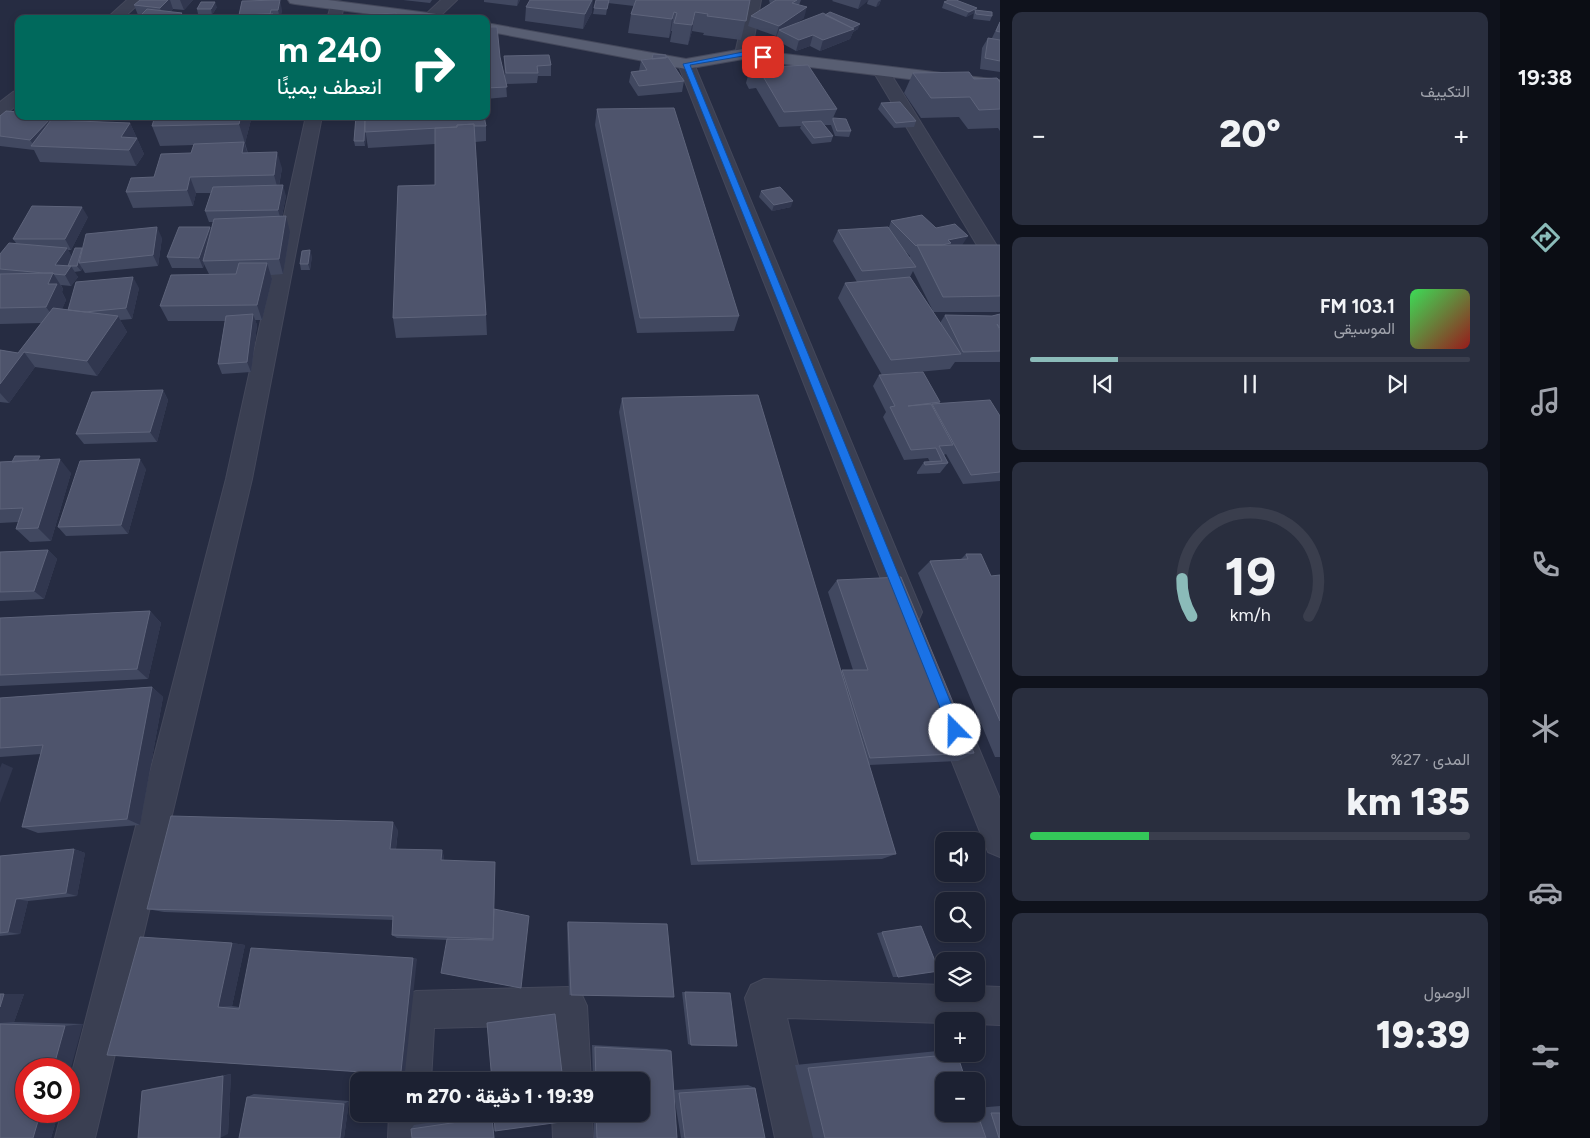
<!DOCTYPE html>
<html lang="ar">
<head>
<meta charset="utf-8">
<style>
  body { margin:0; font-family:Figtree,Vazirmatn,sans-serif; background:#292e3e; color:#f1f3f6; direction:rtl; height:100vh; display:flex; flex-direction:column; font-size:19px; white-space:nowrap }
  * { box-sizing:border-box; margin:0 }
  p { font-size:16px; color:#a0a3ac }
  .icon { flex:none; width:28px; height:28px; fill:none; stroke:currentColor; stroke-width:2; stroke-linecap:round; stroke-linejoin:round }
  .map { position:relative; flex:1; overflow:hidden; direction:ltr }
  .panel { display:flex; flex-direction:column; gap:12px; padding:12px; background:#0f121c; width:500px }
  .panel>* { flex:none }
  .guide { position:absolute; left:15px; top:15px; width:475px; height:105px; border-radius:10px; box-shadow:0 2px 8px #0003,0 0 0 1px #3a3e4d; direction:rtl; background:#00695c; color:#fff; overflow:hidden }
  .tools { position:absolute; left:935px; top:832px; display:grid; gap:10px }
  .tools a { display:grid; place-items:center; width:50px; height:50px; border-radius:10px; background:#1c2132; box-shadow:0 2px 8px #0003,0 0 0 1px #3a3e4d; font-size:25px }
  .speed { position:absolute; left:15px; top:1058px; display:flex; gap:10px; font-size:25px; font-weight:700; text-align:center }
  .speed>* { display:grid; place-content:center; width:65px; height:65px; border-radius:50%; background:#1c2132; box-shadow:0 2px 8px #0003,0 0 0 1px #3a3e4d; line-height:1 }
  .speed .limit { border:8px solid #d22; background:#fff; color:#111 }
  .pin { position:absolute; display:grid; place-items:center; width:42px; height:42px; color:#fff; margin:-21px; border-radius:10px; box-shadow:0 2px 8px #0006 }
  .me { position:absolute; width:55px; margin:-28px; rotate:338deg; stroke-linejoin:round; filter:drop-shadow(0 0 4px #0008) }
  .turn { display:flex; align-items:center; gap:18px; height:105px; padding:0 25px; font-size:22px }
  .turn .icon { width:65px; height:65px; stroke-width:2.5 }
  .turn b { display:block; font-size:35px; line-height:42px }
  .big { font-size:38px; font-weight:800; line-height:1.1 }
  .panel .card { flex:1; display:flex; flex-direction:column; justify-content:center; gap:8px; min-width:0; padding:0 18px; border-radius:10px; background:#292e3e }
  .panel .dial { align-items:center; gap:0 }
  .dial svg { height:130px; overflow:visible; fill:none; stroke:#3a3e4d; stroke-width:7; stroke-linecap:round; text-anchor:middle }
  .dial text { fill:#f1f3f6; stroke:none }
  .song { display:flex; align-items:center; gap:15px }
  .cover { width:60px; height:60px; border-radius:8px; background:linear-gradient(135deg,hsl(130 70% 55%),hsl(0 70% 35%)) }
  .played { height:5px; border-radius:2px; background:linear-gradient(90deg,#8bbbb9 20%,#3a3e4d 20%) }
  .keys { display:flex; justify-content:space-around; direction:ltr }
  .heat { display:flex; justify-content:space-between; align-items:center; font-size:28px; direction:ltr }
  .charge { height:8px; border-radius:4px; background:linear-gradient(90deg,#34c759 27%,#3a3e4d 0) }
  .trip { position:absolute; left:350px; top:1072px; width:300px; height:50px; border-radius:10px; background:#1c2132; box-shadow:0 2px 8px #0003,0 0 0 1px #3a3e4d; font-weight:800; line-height:50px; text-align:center; direction:rtl }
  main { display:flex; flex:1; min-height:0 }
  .tabs { display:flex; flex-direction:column; width:90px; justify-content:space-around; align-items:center; background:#0b0d14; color:#a0a3ac }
  .tabs .icon { width:35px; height:35px }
  .tabs .selected { color:#8bbbb9 }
  .tabs b { font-size:22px; color:#f1f3f6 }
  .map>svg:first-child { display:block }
</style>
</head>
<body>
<main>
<nav class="tabs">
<b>19:38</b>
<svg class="icon selected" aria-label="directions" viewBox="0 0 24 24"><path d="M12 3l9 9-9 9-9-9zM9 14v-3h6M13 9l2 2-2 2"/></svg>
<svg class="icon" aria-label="music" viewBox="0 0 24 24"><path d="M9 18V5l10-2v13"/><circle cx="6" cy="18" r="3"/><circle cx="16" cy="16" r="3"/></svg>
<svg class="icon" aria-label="phone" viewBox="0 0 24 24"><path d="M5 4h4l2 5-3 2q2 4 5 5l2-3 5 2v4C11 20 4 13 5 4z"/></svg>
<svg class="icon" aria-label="climate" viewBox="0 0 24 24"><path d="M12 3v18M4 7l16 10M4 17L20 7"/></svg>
<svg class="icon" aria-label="car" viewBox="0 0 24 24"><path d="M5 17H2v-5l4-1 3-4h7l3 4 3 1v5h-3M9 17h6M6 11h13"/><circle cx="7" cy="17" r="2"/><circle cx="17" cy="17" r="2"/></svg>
<svg class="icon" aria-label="filters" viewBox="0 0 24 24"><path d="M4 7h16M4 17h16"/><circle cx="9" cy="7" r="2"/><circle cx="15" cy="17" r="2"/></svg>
</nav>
<section class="panel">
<div class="card"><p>التكييف</p>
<div class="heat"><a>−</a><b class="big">20°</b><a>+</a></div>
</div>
<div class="card">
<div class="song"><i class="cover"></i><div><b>103.1 FM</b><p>الموسيقى</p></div></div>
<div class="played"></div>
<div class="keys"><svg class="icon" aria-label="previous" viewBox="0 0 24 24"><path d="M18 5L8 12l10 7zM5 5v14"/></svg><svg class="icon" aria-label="pause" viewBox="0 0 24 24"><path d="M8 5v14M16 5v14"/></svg><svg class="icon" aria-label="next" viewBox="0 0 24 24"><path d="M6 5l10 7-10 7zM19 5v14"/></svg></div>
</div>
<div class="card dial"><svg viewBox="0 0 100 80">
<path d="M14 69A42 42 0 1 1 86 69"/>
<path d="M14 69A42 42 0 0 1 8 46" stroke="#8bbbb9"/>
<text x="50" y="56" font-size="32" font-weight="700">19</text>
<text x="50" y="72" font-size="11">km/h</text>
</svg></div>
<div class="card"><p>المدى · 27%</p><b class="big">135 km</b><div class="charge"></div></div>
<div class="card"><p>الوصول</p><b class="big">19:39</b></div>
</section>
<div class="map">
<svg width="1000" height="1138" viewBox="0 0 1000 1138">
  <rect width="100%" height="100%" fill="#262c42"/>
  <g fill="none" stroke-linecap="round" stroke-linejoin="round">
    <g stroke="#44485b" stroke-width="2">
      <path id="minor" d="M127,0H143L122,19H106Z
        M441,0H457L437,19H426L424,16Z
        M747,0H761L751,54L748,57H738L735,54Z
        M337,1L342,2L344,5L341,19H327L332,2Z
        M686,59L692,61L694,64L922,612L918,621L908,625L898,621L894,612L678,64L680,61Z
        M881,66L887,68L889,71L1000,251V273L993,272L990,267L873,71L875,68Z
        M19,90V103L6,114L0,115V102L13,92Z
        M306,116H322L252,479L95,1138H55L62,1111H69V1084L226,479Z
        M953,709L964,713L1000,799V857L988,852L937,724L942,713Z
        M764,979L944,985V994H976V986L1000,987V1025L976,1024V1021H944V1023L787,1018L815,1138H775L745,998L751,985Z
        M568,987L581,993L587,1006L591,1081H551L550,1025L434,1028L431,1081H391L397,1010L403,997L416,991Z
        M389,1114H429L428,1138H388Z
        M552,1114H592L593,1138H553Z"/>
    </g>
    <g stroke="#44485b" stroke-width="2">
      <path id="major" d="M288,0H328L444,15L451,19H408L295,4L290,3Z
        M486,23L686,59L743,49L1000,80V90L743,59L686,69L486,31Z"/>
    </g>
    <use href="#minor" fill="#3a3f52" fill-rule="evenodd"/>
    <use href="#major" fill="#585e72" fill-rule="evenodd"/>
  </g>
  <path fill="#414860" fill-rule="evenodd" d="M140,0H193L184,10L173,9L170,12L182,13L184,19H137L141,15H138L134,5Z
    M403,0H432L430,3Z
    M484,0H520L517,6L484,2Z
    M596,0H750L741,40L703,35L704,33L692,31L688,45L670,42L672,31H671L669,38L628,33L631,14L634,6L608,3L606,15L593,14Z
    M769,0H801L799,5L804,18L794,24L858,29L853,32L850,39L820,51L810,46L796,51L776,40L777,35L776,36L748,26L751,16L770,4Z
    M833,0H881L879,5L876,7L867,4L868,0L858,9L832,1Z
    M242,1L282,10L280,19H192L239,15Z
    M944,2L976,10L992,16L990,21L973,19L974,13L966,17L942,8Z
    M217,7L212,15L198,14L197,9Z
    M526,7L592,12L583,29L525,21Z
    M1000,21V72L980,69L982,48L988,38H992Z
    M486,27L500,57L505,79L504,56L551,65V76H538L537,83L506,84L507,97L486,99Z
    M653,54L666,58L684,81L682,92L638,96L629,82L631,72L639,71L641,60L652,59Z
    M750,68L837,109L833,118L851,131L849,137L835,136L831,125H824L833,136L831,142L812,144L800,128L801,126L779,127L756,88L749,89L746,83Z
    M913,73L974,79L1000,82V131L998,128L968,129L959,117L921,118L904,93Z
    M881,103L916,121L914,127L894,128L878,109Z
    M597,109L739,316L734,331L637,333L595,125Z
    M0,116H53L55,120L130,123L144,154L136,166L40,162L34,150L0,146Z
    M94,116H112L109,119L95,118Z
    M155,116H252L245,143L248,153L282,168L279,186L286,196L282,216L290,232L283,274L271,275L272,279L262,320H255L257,325L251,372L222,374L218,364L225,321H168L160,306L209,274L204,264L203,268H172L167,257L210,227L211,230L213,222H209L205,211L211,193H196L193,206L133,208L126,192L154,177L191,153L194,145L160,146L152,126Z
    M356,116L486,126V141L475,142L486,315L487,335L396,338L393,318L435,185V144L368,148L366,135L365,146H355L354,141Z
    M761,191L791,207L772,211L759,197Z
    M88,217L71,250H68L72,257L82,248L162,238L158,266L85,273L82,268L81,271L74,272L78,277L71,286L61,285L63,289L62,292L66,300L62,309L68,310L139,288L132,319L120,320L127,332L97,376L35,367L9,403L0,402V350L18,353L41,323L0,324V254L16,243L13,239Z
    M891,221L936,228L962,245H1000V312H933L940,323L945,315L992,316L1000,314V362H955L950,369L886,375L940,402L939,404L1000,416V481L963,484L946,454L944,455L948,463L940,473L917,474V472L924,462H930L928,458L904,460L883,417L886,412L873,386L879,375H882L838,298L845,283L857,282L833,241L838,230L889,227ZM904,250L910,256L909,258ZM913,271L933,311L910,277Z
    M312,256L310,270H301L300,264Z
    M163,390L168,400L157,442L84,444L76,434Z
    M622,398L841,671L842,670H853L828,592L837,580L974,753L958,761L869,765L896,854L882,859L691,865L619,412Z
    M44,460L71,473L51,541L30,542L16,529L18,522L0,523V462Z
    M146,469L128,534L66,536L58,527Z
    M48,550L57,559L44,599L0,601V552Z
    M966,554L991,576L1000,575V757H995L918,573L930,561L960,560Z
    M150,611L161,623L148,679L0,686V618Z
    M152,687L163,697L140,825L38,833L22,827L41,754L0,757V698Z
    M398,830L396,849L444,856V860L495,868L494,909L521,988L447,940L397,938L392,935L393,920L164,912L147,909Z
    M74,849L85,853L77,896L28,901L20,934L0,936V856Z
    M568,922L674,997L569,995L567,924Z
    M921,926L898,977H893L877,933Z
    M232,943L245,945L232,1006L239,1007L413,958L417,959L362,1072L107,1055Z
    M682,992L730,993L691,1045L688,1044Z
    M0,994H24L14,1022L83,1024L26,1111H59L51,1138H0Z
    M554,1014H555L487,1023L488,1022Z
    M592,1045L667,1049L671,1051L674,1090L748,1085L755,1088L765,1138H681L674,1096L677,1138H594V1114H641V1081H593Z
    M938,1051L944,1052V1054H957L976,1114V1108L1000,1106V1138H813L795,1065Z
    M231,1074L228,1134L142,1091L153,1088Z
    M254,1094L349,1101L344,1138H239L247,1097Z
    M488,1114H492L494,1138L411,1129L414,1125Z"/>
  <path fill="#31374f" d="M168,0H170L173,9L164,18L160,8Z
    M180,0H193L184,10Z
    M280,0L282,10L280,19L278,10Z
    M518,0H520L517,6Z
    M592,0H593L592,12L583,29L585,14Z
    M861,0H869L858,9Z
    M881,0L879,5L876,7L878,2Z
    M215,2L217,7L212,15L211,9Z
    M807,7L804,18L783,32L779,30L777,35L776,36L779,26Z
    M977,8L974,13L966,17L969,12Z
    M674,12L671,31L669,38L672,19Z
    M695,12L692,31L688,45L692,25Z
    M182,13L184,19H176Z
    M860,24L858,29L853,32L850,39L820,51L823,40L850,29Z
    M813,35L810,46L796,51L799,40Z
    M53,116L59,127L34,146L30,140Z
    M241,116H252L245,143L239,124Z
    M366,116V135L365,146L364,141Z
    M130,123L144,154L136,166L129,150L121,137Z
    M244,142L249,158L242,153Z
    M277,152L282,168L278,190L274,175Z
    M190,177L196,193L193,206L187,190Z
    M283,185L286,196L281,220L278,210Z
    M793,201L791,207L772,211L774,205Z
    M82,207L88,217L71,250L65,239Z
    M286,216L290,232L283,274L279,259Z
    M157,227L162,238L158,266L153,255Z
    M210,227L214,238L203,261L204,264L203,268L199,258Z
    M968,236L961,247L921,250L948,240Z
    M67,248L73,259L62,275L55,265Z
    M84,248L79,263L82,268L81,271L77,266Z
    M310,250L312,256L310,270L308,264Z
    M267,263L272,279L262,320L257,305Z
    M71,266L78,277L71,286L65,275Z
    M53,273L63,289L62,292L66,300L57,322L46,307L48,284Z
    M133,277L139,288L132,319L126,308Z
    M253,314L257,325L251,372L247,362Z
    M118,316L127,332L97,376L87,361Z
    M24,352L35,367L9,403L0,393V384Z
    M163,390L168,400L157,442L150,432Z
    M60,459L71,473L51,541L38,528Z
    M140,459L146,469L128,534L121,525Z
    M48,550L57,559L44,599L34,591Z
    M150,611L161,623L148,679L137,669Z
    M152,687L163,697L140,825L127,819Z
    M2,763L13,768L0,803V768Z
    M393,822L398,830L395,855L390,849Z
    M74,849L85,853L77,896L66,893Z
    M442,850L444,856V866L441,860Z
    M16,899L28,901L20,934L8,932Z
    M232,943L245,945L232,1006L218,1007Z
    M413,958L417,959L404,1081H400Z
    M4,994H24L14,1022L0,1023V1007Z
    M83,1024L69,1075V1069H53L65,1026Z
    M231,1074L228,1134L220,1138L223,1076Z
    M349,1101L344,1138H340L344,1104Z
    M41,1111H59L51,1138H33Z"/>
  <path fill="#4e546c" stroke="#5e647b" d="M140,0H168L160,8L134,5Z
    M280,0L278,10H271L270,14L239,15L242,1Z
    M530,0H592L585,14L526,7Z
    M596,0H609L607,9L594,8Z
    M636,0H750L746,21L707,16L708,14L695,12L692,25L674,23L677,13L674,12L672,19L631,14Z
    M776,0H797L792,3L807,7L779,26L751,16Z
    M949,0H956L977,8L969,12L944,2Z
    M201,2H215L211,9H197Z
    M147,9L182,13L176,19H137Z
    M975,10L992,12V16L976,14Z
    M830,12L860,24L852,28L825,15Z
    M396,13L397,19H357V15Z
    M823,13L854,29L823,40L813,35L799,40L779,30Z
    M273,14L272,19H192L194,16Z
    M1000,22V32L996,31Z
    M486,27H497L500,57L507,87L486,88Z
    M988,38L1000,40V61L985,58Z
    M653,54L666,55V58L652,59Z
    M549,55L551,65L537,66L538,73H506L504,56Z
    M668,57L684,81L639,86L631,72L647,70L641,60Z
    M808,65L837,109L784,112L761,73H753L750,68Z
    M969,72L974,79L997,78L1000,82V109L979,110L970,97L931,98L913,73Z
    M900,102L916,121L896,123L881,103Z
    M674,108L739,316L640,318L597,109Z
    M6,111L19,112V116H53L30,140L0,136V116Z
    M155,116H241L239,124L152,126Z
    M356,116H365L364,141H354Z
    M365,116H484L486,126H474V124L457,125V127L365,132Z
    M833,118L846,119L851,131H837L833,120Z
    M51,120L130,123L121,137L137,138L129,150L31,146Z
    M821,121L833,136L814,138L802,122Z
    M474,124L486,315L393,318L398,186L435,185V128L457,127V125Z
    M244,142L242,153L277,152L274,175L190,177L187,190L126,192L131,178L154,177L161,154L191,153L194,144Z
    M283,185L278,210L205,211L213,187Z
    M780,187L793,201L774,205L761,191Z
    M32,206L82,207L65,239H13Z
    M922,215L936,228L955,224L968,236L948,240L951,243L942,245H917L916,246L891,221Z
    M286,216L279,259L203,261L214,219Z
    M157,227L153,255L79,263L86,234Z
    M179,227H210L199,258L167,257Z
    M888,227L916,267L862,271L838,230Z
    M9,243L67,248L55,265L71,266L65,275L54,274L53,273H44L0,269V254Z
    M917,245H1000V296L943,297Z
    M75,248H82L77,266H68Z
    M310,250L308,264H300L302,251Z
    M239,263H267L257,305L160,306L171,275L236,274Z
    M53,273L48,284H57L46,307L0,308V274Z
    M133,277L126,308L85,312L68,310L76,282Z
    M910,277L961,354L891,360L845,283Z
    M53,308L118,316L87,361L24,352L0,384V350L18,353Z
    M253,314L247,362L218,364L226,316Z
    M1000,314V328L997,324L1000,330V351L963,352L945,315L992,316Z
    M923,372L940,402L908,406L931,404L953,445L939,446L948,463L925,465L924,462L942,461L936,448L911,450L890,407L895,406L879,375Z
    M163,390L150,432L76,434L92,392Z
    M758,395L896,854L698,861L622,398Z
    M990,400L1000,416V472L971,475L932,404Z
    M15,456H40L38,460L12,462Z
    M60,459L38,528L16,529L23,508L0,509V462Z
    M140,459L121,525L58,527L80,461Z
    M48,550L34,591L0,592V552Z
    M966,554H981L991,576L1000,575V721L930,561L968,559Z
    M901,577L974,753L870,758L842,670H868L837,580Z
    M150,611L137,669L0,675V618Z
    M152,687L127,819L22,827L43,745L0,748V698Z
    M171,816L393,822L390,849L442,850L441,860L495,862L493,939L392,935L393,916L147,909Z
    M74,849L66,893L16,899L8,932L0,933V856Z
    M494,909L529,916L521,988L441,973L447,939L493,940Z
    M568,922L667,924L674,997L571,995Z
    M921,926L939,971L898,977L882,932Z
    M140,937L232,943L218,1007L239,1009L251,948L413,958L400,1081H361L362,1072L107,1055Z
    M685,992L730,993L737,1046L691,1045Z
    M0,994H4L0,1007Z
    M555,1014L563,1081H492L487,1023Z
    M0,1024L65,1026L53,1069H26V1111H41L33,1138H0Z
    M595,1047L671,1051L677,1138H597L596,1114H641V1081H596Z
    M957,1054L966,1081H944V1114H976V1110L986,1138H825L808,1068Z
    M223,1076L220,1138H138L142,1091Z
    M755,1088L765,1138H685L679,1093Z
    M247,1097L344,1104L340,1138H239Z
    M991,1113H1000V1138H999Z
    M494,1114H567L568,1121L495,1131Z
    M492,1117L494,1138H412L411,1129Z"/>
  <path fill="#1a73e8" stroke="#114b97" d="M743,52L766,57L763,59L743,56L690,65L962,730L960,734L955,736L951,734L949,730L683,64Z"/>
</svg>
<div class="tools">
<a><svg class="icon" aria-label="sound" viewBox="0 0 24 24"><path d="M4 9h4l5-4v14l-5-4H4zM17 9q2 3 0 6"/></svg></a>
<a><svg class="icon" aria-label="search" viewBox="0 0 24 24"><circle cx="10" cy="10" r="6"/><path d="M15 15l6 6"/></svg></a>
<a><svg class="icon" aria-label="layers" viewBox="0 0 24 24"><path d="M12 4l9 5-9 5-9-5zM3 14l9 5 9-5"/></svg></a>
<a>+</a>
<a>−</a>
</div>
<div class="speed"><div class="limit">30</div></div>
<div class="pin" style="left:763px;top:57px;background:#d93025"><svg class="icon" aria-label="arrive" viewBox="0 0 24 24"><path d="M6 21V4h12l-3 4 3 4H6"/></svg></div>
<svg class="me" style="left:955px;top:730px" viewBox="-20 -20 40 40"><circle r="19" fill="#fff"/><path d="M0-13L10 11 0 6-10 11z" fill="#1a73e8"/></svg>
<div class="trip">19:39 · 1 دقيقة · 270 m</div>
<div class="guide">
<div class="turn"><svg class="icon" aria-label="right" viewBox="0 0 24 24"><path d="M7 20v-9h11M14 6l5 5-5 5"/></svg><div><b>240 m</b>انعطف يمينًا</div></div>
</div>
</div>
</main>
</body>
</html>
